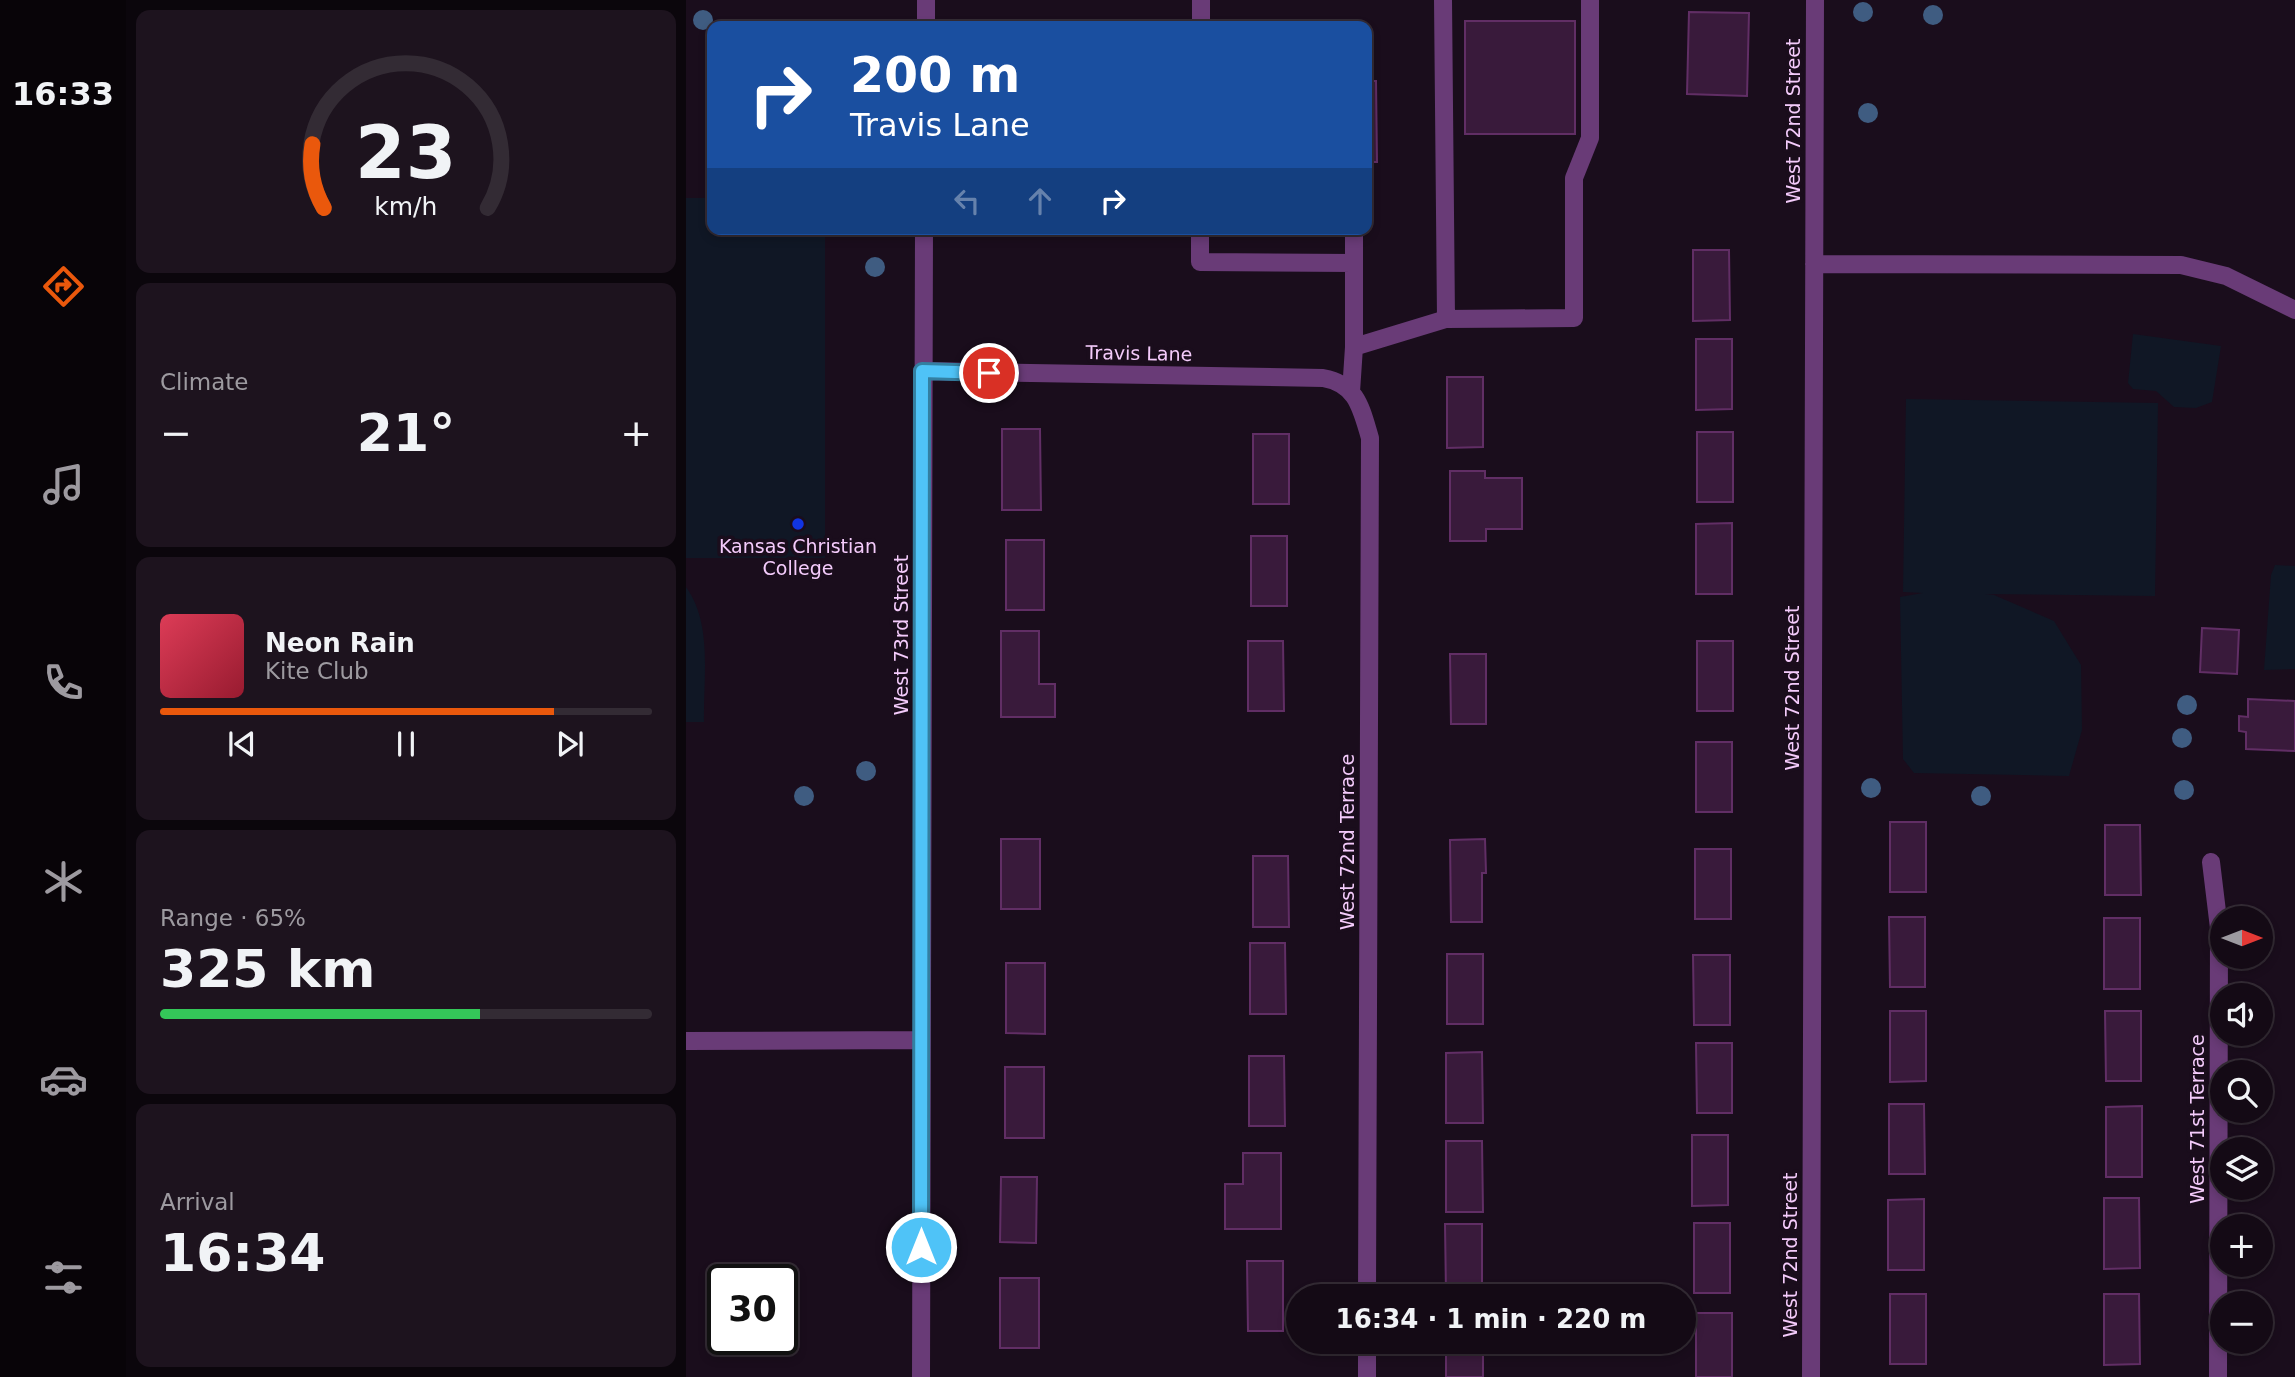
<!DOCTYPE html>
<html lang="en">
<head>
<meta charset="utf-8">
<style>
  body { margin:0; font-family:"DejaVu Sans",sans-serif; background:#1d131e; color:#f1f3f6; height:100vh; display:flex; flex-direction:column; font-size:26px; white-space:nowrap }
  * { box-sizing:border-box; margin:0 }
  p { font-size:23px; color:#9d9aa0 }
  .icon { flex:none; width:38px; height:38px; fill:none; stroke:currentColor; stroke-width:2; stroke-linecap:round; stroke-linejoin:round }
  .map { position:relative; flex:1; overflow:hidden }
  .details { display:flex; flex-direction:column; gap:10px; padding:10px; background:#0b060c; width:560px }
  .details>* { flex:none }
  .hud { position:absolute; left:21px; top:21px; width:665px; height:214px; border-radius:14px; box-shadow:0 4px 10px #0003,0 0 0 2px #332b34; background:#1a4fa0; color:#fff; overflow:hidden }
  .needle { width:46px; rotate:90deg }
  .controls { position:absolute; left:1524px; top:906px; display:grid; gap:14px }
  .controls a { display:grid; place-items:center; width:63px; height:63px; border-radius:50%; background:#140a15; box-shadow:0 4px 10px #0003,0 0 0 2px #332b34; font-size:35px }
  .speed { position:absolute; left:21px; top:1264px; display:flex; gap:14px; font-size:35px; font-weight:700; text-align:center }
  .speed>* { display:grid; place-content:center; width:91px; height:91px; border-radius:50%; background:#140a15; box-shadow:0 4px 10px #0003,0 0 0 2px #332b34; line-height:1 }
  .speed .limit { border:4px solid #111; border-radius:10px; background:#fff; color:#111 }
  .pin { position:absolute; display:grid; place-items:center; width:60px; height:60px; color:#fff; margin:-30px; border:4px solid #fff; border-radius:50%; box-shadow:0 2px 7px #0007 }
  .me { position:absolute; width:77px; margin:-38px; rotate:0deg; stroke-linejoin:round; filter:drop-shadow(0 0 5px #0008) }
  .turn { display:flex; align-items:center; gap:24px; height:147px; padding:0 28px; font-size:32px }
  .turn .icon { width:91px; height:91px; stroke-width:2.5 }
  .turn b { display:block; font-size:49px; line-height:60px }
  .lanes { display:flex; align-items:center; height:66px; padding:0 28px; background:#0003; justify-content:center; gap:35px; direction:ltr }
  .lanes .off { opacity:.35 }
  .big { font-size:52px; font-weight:800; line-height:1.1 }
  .details .card { flex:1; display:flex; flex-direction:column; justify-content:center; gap:10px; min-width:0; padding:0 24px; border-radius:14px; background:#1d131e }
  .details .dial { align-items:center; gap:0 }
  .dial svg { height:182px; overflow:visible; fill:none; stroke:#332b34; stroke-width:7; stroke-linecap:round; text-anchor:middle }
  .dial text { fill:#f1f3f6; stroke:none }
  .song { display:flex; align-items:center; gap:21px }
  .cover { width:84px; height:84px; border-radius:10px; background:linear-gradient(135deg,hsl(350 70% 55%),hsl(350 70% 35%)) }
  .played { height:7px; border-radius:4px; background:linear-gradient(90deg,#ea580c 80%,#332b34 80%) }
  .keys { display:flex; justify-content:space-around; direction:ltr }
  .heat { display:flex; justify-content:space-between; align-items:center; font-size:38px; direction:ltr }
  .charge { height:10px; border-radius:5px; background:linear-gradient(90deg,#34c759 65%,#332b34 0) }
  .trip { position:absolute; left:600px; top:1284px; width:410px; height:70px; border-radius:35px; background:#140a15; box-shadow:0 4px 10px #0003,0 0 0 2px #332b34; font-weight:800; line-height:70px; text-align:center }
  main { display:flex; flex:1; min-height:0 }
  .dock { display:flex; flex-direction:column; width:126px; justify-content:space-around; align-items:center; background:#080408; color:#9d9aa0 }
  .dock .icon { width:49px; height:49px }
  .dock .active { color:#ea580c }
  .dock b { font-size:32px; color:#f1f3f6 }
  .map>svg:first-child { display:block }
</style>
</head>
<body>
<main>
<nav class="dock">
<b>16:33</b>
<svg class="icon active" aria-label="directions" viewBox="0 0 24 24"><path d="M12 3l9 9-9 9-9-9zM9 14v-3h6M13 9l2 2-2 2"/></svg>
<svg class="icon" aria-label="music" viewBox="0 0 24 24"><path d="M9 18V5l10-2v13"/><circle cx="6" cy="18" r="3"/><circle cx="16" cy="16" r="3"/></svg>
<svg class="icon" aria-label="phone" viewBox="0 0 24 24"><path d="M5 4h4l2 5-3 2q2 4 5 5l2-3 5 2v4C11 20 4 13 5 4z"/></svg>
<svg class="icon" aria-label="climate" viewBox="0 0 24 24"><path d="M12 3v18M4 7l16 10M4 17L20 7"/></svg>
<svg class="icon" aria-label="car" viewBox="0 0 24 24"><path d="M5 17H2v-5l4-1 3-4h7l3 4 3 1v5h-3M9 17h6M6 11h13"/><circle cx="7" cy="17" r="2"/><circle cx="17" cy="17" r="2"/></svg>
<svg class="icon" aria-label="filters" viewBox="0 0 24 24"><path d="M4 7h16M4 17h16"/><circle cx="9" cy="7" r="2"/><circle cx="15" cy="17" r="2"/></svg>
</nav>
<section class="details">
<div class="card dial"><svg viewBox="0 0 100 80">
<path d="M14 69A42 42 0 1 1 86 69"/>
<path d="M14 69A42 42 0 0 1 9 41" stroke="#ea580c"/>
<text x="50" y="56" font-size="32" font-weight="700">23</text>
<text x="50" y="72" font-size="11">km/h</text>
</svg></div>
<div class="card"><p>Climate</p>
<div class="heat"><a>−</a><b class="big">21°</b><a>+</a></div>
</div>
<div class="card">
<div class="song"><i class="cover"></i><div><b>Neon Rain</b><p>Kite Club</p></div></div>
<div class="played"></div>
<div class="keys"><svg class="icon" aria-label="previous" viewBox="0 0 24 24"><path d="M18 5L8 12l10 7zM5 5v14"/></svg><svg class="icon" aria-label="pause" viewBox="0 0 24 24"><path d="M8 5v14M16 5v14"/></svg><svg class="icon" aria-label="next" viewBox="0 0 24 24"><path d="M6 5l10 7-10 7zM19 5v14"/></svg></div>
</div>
<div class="card"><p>Range · 65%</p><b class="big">325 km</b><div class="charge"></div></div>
<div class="card"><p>Arrival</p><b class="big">16:34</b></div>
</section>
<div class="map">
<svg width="1609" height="1377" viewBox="0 0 1609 1377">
  <rect width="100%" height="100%" fill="#1a0d1c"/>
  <path fill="#101725" d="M0,198H26V229H139V558H0Z
    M1447,334L1535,346L1526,402L1510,408L1488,407L1470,391L1447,389L1442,383Z
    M1220,399L1472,403L1469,596L1299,594L1308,595L1368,621L1395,665L1396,730L1383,776L1228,773L1217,759L1214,597L1237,593L1217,592Z
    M1589,565L1609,566V669L1578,670L1585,575Z
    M0,587C27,624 17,678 18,722H0Z"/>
  <path fill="#391a3b" stroke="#612e65" stroke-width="2" d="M1003,12L1063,13L1061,96L1001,94Z
    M779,21H889V134H779Z
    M681,81H690L691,162H681Z
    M1007,250H1043L1044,320L1007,321Z
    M1010,339H1046V409L1010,410Z
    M761,377H797V447L761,448Z
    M316,429H354L355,510H316Z
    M1011,432H1047V502H1011Z
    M567,434H603V504H567Z
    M764,471H799V478H836V529H800V541H764Z
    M1046,523V594H1010V524Z
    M565,536H601V606H565Z
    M320,540H358V610H320Z
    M1516,628L1553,630L1551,674L1514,672Z
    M315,631H353V684H369V717H315Z
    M562,641H597L598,711H562Z
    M1011,641H1047V711H1011Z
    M764,654H800V724H765Z
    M1562,699L1609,701V751L1560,749V732L1553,731V716L1562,717Z
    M1010,742H1046V812H1010Z
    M1204,822H1240V892H1204Z
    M1419,825H1454L1455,895H1419Z
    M315,839H354V909H315Z
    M799,839L800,873H796V922H765L764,840Z
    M1009,849H1045V919H1009Z
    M567,856H602L603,927H567Z
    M1203,917H1239V987H1204Z
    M1418,918H1454V989H1418Z
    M564,943H599L600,1014H564Z
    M761,954H797V1024H761Z
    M1007,955H1044V1025H1008Z
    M320,963H359V1034L320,1033Z
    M1204,1011H1240V1081L1204,1082Z
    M1419,1011H1455V1081H1420Z
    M1010,1043H1046V1113H1011Z
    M796,1052L797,1123H760V1053Z
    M563,1056H598L599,1126H563Z
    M319,1067H358V1138H319Z
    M1203,1104H1238L1239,1174H1203Z
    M1456,1106V1177H1420V1107Z
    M1006,1135H1042V1205L1006,1206Z
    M760,1141H796L797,1212H760Z
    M557,1153H595V1229H539V1184H557Z
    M315,1177H351L350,1243L314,1242Z
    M1418,1198H1453L1454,1268L1418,1269Z
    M1238,1199V1270H1202V1200Z
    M1008,1223H1044V1293H1008Z
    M759,1224H796V1294H760Z
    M561,1261H597V1331H562Z
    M314,1278H353V1348H314Z
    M1204,1294H1240V1364H1204Z
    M1418,1294H1453L1454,1364L1418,1365Z
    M1010,1313H1046V1377H1010Z
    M760,1342H797V1377H760Z"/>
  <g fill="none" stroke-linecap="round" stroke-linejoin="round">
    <path stroke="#693b77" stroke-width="18" d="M757,0L760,319
      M240,26V0
      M515,26V0
      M514,229V262L668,263V347L665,392
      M668,263V229
      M1128,264L1495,265L1540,276L1609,310
      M668,347L760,319L888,318V178L904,138V0
      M236,371L637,378C671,384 675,408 684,438L681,1297
      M1525,862L1533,928L1532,1377
      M0,1041L235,1040
      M235,1377L238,229
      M681,1377V1342
      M1125,1377L1129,0"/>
  </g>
  <g fill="#3f5c81">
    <circle cx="1177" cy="12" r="10"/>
    <circle cx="1247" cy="15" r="10"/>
    <circle cx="17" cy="20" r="10"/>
    <circle cx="1182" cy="113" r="10"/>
    <circle cx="189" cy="267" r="10"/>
    <circle cx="1501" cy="705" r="10"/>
    <circle cx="1496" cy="738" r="10"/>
    <circle cx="180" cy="771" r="10"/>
    <circle cx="1185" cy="788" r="10"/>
    <circle cx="1498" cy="790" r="10"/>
    <circle cx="118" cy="796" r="10"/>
    <circle cx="1295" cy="796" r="10"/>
  </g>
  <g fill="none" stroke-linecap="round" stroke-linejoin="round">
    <g stroke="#337fa1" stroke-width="18">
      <path id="route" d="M235,1247L236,371L303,373"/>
    </g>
    <use href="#route" stroke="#4fc3f7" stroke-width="12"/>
  </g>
  <circle fill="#1134e2" stroke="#1a0d1c" stroke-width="2.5" cx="112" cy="524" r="7"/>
  <g text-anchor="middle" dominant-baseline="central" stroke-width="7" stroke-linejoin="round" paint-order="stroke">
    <g font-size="19" fill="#f4cbfb" stroke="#1a0d1c">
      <text transform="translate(1107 121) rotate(-90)">West 72nd Street</text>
      <text transform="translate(453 353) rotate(1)">Travis Lane</text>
      <text transform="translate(215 635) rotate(-90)">West 73rd Street</text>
      <text transform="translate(1106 688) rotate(-90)">West 72nd Street</text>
      <text transform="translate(661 842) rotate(-90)">West 72nd Terrace</text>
      <text transform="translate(1511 1119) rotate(-90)">West 71st Terrace</text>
      <text transform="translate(1104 1255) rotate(-90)">West 72nd Street</text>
    </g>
    <g font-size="19" fill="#f4cbfb" stroke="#1a0d1c">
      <text x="112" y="546">Kansas Christian<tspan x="112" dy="22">College</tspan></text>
    </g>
  </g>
</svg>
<div class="controls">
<a><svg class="needle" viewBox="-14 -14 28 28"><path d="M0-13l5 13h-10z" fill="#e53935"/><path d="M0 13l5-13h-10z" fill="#9d9aa0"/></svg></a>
<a><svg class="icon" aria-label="sound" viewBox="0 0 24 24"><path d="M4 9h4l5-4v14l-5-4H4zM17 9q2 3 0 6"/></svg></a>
<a><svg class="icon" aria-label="search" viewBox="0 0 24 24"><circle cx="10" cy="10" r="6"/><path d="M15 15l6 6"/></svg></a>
<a><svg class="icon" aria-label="layers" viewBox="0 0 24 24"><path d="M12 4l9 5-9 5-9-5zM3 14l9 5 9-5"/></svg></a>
<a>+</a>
<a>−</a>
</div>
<div class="speed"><div class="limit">30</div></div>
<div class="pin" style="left:303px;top:373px;background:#d93025"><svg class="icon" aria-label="arrive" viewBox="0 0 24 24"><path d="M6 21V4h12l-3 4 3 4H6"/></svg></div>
<svg class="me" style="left:235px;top:1247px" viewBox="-20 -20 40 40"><circle r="17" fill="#4fc3f7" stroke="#fff" stroke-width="3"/><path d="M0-11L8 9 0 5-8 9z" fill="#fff"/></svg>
<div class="trip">16:34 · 1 min · 220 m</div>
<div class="hud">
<div class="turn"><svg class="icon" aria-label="right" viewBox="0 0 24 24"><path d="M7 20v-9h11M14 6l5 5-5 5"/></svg><div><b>200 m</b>Travis Lane</div></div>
<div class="lanes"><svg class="icon off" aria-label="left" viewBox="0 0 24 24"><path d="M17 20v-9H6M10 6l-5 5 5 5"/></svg><svg class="icon off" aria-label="ahead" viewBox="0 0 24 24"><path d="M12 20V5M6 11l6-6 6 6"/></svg><svg class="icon" aria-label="right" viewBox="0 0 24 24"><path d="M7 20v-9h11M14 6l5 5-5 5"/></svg></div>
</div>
</div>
</main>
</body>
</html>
